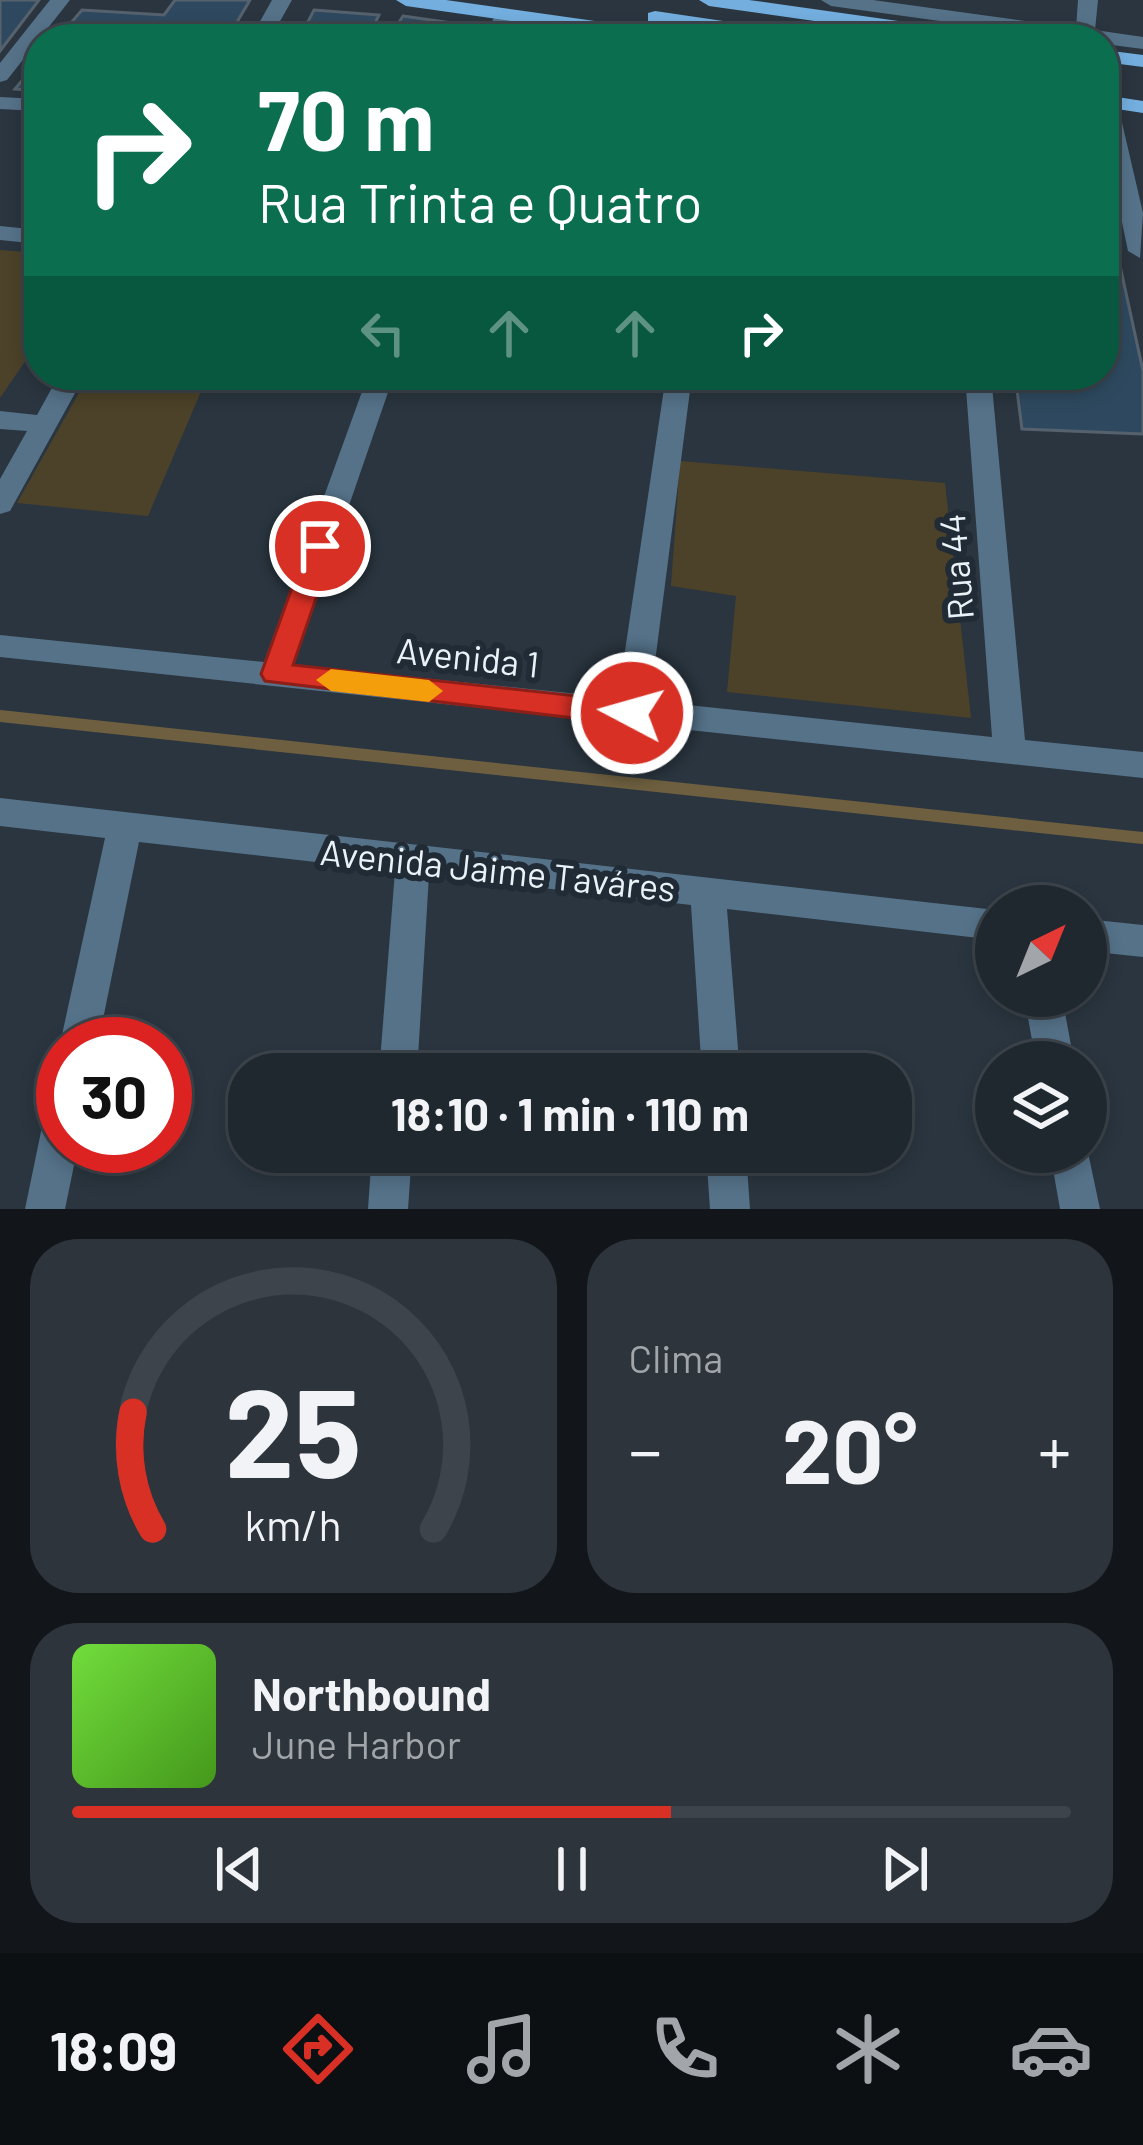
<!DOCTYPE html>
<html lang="pt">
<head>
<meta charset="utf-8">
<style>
  body { margin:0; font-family:Barlow,sans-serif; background:#2d343b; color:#f1f3f6; height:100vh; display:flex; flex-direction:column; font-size:45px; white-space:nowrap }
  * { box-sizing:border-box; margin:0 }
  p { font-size:39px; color:#a2a6aa }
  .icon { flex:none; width:66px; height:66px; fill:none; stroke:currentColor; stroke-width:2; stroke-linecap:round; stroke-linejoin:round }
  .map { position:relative; height:1209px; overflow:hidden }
  .side { display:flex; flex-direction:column; gap:30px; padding:30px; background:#12161a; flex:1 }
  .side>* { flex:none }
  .banner { position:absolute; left:24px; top:24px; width:1095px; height:366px; border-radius:48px; box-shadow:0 6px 18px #0003,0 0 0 3px #3d444b; background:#0b6e4f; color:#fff; overflow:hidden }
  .needle { width:78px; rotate:43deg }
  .fabs { position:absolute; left:975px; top:885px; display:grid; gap:24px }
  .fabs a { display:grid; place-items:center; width:132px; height:132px; border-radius:50%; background:#20282f; box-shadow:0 6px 18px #0003,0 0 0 3px #3d444b; font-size:60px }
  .speed { position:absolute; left:36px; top:1017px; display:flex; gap:24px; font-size:60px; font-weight:700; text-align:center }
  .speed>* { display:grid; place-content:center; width:156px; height:156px; border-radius:50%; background:#20282f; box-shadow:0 6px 18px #0003,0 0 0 3px #3d444b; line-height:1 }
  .speed .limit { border:18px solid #d22; background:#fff; color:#111 }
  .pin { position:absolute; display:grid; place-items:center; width:102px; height:102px; color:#fff; margin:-51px; border:6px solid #fff; border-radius:50%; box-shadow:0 3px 12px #0007 }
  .me { position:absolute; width:132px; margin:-66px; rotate:276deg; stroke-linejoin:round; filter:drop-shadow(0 0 9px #0008) }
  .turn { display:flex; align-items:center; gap:42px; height:252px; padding:0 36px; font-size:54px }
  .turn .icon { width:156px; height:156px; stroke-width:2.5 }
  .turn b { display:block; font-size:84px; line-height:102px }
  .lanes { display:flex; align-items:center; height:114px; padding:0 36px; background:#0003; justify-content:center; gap:60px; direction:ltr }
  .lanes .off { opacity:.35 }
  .big { font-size:90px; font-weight:700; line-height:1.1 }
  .side .tile { flex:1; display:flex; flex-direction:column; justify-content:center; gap:18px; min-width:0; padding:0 42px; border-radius:48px; background:#2d343b }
  .side .dial { align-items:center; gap:0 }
  .dial svg { height:312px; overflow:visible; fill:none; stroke:#3d444b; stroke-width:7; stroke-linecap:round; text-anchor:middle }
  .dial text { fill:#f1f3f6; stroke:none }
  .song { display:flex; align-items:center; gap:36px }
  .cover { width:144px; height:144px; border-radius:18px; background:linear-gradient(135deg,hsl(100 70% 55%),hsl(100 70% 35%)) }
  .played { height:12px; border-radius:6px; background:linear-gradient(90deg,#d93025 60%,#3d444b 60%) }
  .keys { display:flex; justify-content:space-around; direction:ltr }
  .heat { display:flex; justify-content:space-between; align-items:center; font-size:66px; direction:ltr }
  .side .tiles { flex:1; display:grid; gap:30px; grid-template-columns:1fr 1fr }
  .tile:last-child { grid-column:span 2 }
  .trip { position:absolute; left:228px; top:1053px; width:684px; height:120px; border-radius:48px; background:#20282f; box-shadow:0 6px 18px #0003,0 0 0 3px #3d444b; font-weight:700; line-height:120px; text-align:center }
  .dock { display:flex; height:192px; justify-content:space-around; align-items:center; background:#0d1013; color:#a2a6aa }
  .dock .icon { width:84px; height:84px }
  .dock .active { color:#d93025 }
  .dock b { font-size:54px; color:#f1f3f6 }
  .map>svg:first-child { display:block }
</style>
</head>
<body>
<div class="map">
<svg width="1143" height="1209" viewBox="0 0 1143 1209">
  <rect width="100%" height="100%" fill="#2a353f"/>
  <path fill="#4c4229" d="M0,250L39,253V341L0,398Z
    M89,375H208L148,516L17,503Z
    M680,461L945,483L971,718L727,692L736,596L671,586Z"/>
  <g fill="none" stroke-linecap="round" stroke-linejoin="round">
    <path stroke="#6d5f3f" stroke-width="12" d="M0,716L1143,838"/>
  </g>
  <path fill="#2e495f" stroke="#55626d" stroke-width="3" d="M0,0H39L0,51Z
    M175,0H250L227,39H57L82,10L164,15Z
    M314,10L379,15L367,39H299Z
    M403,16L473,26L467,39H388Z
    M39,60V91L15,89Z
    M1104,192L1143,371V434L1022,429L1015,375H1104Z"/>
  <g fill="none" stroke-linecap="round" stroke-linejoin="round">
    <path fill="#557289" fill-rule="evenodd" d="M50,0H70L7,80L0,82V63Z
      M272,0H292L270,39H250Z
      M821,0H873L1076,28L1078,0H1098L1095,30L1143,37V49L1104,44V39H1071L831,6Z
      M497,10L514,14L505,39H485Z
      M1104,95L1117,101L1143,213L1140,258L1128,251L1104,136Z
      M0,97L39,99V111L0,109Z
      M0,226L39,230V244L0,240Z
      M59,375H85L10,511L0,514V479L27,431L0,429V411L37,415Z
      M368,375H394L294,665L618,698L666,375H692L650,701L992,737L965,375H991L1025,740L1143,752V778L0,657V635L264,662Z
      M0,798L996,910V940L727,909L740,1074H702L691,905L429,875L417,1074H379L395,871L139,842L98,1044H63V1051L60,1044L105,838L0,826Z
      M1086,919L1143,925V957L1086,951Z
      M1024,996H1062L1074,1062H1036Z
      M63,1103V1146H78L65,1209H25L43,1122L49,1109Z
      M1086,1143L1100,1209H1060L1050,1152H1086Z
      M372,1152H412L408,1209H368Z
      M706,1152H746L750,1209H710Z"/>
    <path fill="#73aede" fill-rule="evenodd" d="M396,0H446L680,33L690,39H638L406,6Z
      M699,0H749L983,33L993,39H941L709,6Z
      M655,11L805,33L815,39H765L648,21V13Z
      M1058,28H1072L1073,39H1053Z
      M1104,50L1143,55V67L1104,62Z
      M1104,95L1143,101V113L1104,107Z"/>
  </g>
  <path fill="#d93025" stroke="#8d1f18" stroke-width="3" d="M320,537L334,546L293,665L632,702L642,706L646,713L642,721L632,725L265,681L261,674L307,546Z"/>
  <path fill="#f59e0b" d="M331,669L429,680L443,691L429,702L331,691L316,680Z"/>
  <g text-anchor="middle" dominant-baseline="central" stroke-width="12" stroke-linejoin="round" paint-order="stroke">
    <g font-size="36" fill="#eaf2f8" stroke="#202b35">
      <text transform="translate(955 567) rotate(-95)">Rua 44</text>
      <text transform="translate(468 656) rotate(6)">Avenida 1</text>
      <text transform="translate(498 869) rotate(6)">Avenida Jaime Taváres</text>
    </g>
  </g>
</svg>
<div class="fabs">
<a><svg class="needle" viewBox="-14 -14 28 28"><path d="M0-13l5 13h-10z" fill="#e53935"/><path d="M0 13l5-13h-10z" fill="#a2a6aa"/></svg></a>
<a><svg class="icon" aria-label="layers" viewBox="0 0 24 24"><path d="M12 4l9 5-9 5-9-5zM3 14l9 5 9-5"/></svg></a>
</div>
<div class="speed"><div class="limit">30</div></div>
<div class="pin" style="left:320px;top:546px;background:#d93025"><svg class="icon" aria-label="arrive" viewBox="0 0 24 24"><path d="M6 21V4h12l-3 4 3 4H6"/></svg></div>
<svg class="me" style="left:632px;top:713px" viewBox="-20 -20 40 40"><circle r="17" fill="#d93025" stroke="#fff" stroke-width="3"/><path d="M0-11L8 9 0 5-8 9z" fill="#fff"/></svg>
<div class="trip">18:10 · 1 min · 110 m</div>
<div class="banner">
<div class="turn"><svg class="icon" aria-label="right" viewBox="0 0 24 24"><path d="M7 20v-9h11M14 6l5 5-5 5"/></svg><div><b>70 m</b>Rua Trinta e Quatro</div></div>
<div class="lanes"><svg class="icon off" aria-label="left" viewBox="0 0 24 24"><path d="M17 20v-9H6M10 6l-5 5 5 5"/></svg><svg class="icon off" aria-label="ahead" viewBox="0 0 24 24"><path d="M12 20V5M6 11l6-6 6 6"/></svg><svg class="icon off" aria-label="ahead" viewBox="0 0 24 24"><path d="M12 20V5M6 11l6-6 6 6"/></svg><svg class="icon" aria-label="right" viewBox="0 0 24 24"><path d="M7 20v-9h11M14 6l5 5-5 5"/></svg></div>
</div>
</div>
<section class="side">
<div class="tiles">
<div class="tile dial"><svg viewBox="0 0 100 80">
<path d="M14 69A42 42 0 1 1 86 69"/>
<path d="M14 69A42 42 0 0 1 9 39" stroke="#d93025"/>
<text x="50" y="56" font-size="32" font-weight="700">25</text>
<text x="50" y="72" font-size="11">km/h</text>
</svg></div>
<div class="tile"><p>Clima</p>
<div class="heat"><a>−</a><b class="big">20°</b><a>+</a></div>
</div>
<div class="tile">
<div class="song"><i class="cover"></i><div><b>Northbound</b><p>June Harbor</p></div></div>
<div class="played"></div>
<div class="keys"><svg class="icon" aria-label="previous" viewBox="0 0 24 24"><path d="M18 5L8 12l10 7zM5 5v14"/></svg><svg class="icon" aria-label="pause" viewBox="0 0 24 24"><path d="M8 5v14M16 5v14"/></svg><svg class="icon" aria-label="next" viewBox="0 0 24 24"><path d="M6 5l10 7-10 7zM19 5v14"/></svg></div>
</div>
</div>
</section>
<nav class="dock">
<b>18:09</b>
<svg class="icon active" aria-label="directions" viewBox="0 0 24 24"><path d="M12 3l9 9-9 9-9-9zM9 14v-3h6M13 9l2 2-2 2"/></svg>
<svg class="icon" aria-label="music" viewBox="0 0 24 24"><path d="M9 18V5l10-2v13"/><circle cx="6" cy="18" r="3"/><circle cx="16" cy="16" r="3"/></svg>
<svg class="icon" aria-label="phone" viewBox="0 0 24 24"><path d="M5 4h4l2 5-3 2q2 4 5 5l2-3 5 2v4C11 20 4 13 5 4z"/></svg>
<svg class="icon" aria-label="climate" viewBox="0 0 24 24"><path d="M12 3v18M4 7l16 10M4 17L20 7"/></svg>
<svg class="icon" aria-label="car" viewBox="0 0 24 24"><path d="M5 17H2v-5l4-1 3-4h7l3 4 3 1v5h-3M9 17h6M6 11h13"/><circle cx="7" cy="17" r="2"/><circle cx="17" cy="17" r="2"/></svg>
</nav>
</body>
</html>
